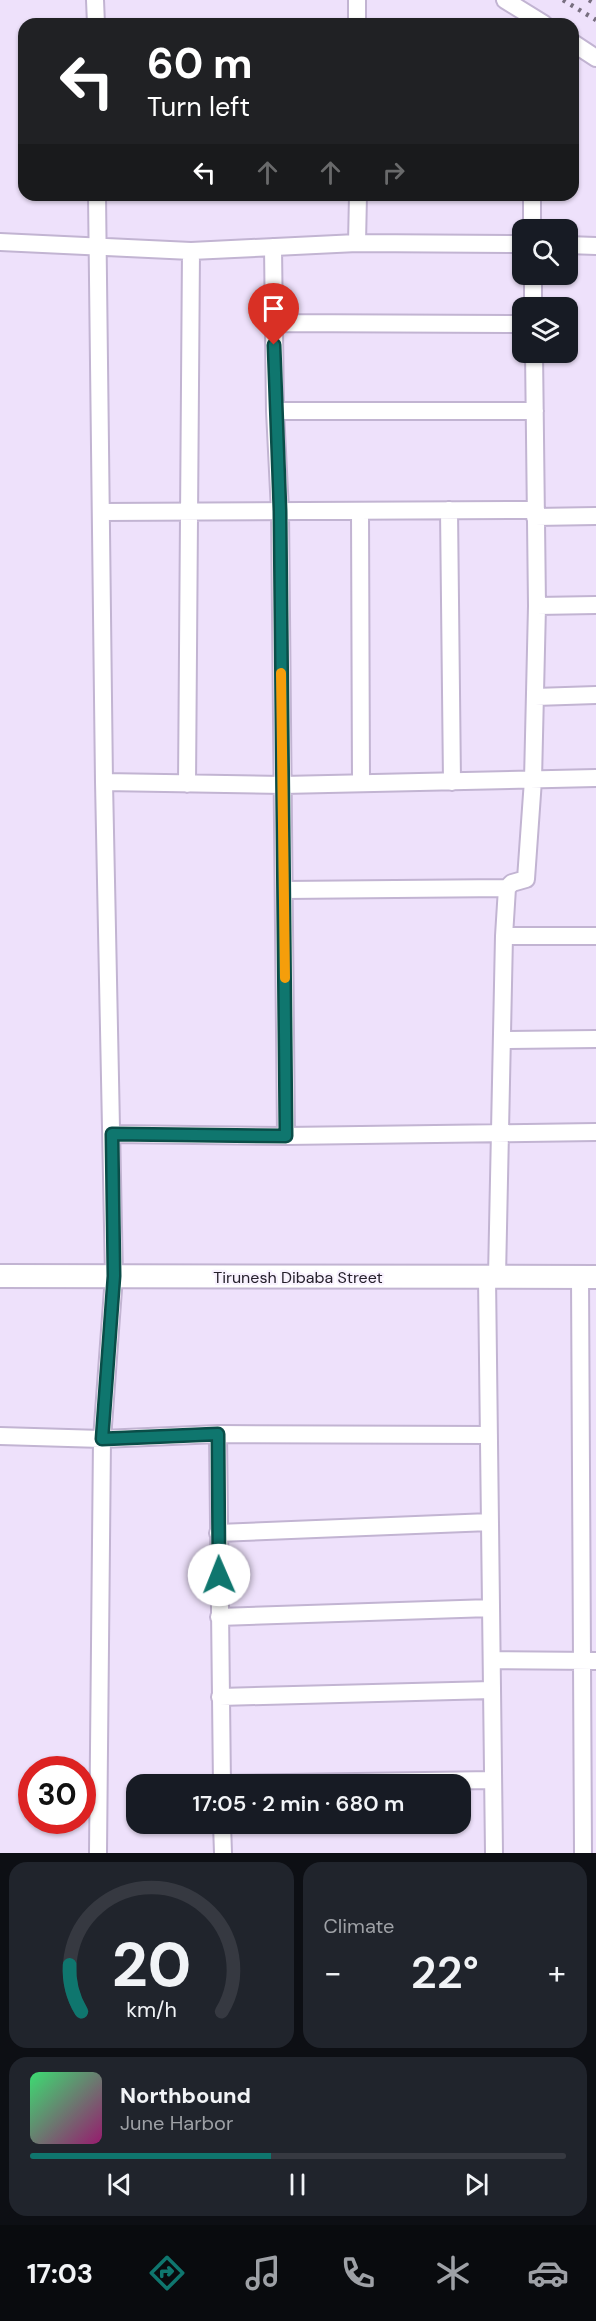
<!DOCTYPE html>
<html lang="en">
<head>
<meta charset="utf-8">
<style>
  body { margin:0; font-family:"DM Sans",sans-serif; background:#20242c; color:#f1f3f6; height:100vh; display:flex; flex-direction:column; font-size:22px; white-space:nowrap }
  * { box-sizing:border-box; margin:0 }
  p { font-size:20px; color:#9ea1a6 }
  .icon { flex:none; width:33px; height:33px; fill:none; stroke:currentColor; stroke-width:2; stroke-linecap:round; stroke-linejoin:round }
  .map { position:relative; height:1853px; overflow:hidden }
  .side { display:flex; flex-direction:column; gap:9px; padding:9px; background:#0d0f14; flex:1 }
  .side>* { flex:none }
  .guide { position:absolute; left:18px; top:18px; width:561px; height:183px; border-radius:18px; box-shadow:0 2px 4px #0004; background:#202124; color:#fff; overflow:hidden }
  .fabs { position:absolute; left:512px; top:219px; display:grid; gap:12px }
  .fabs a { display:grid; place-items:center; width:66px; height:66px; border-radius:12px; background:#171b24; box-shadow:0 2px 4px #0004; font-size:30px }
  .speed { position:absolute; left:18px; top:1756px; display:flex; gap:12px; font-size:30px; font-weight:700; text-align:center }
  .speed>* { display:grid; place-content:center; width:78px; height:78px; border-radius:50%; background:#171b24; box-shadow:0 2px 4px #0004; line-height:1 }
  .speed .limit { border:9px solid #d22; background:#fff; color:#111 }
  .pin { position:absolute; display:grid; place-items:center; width:51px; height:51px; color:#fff; margin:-62px -26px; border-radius:50% 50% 50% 0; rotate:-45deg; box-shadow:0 0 6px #0007 }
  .pin .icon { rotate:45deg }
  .me { position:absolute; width:66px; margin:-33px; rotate:359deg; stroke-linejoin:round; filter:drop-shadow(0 0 4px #0008) }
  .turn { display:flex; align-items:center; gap:21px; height:126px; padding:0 30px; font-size:27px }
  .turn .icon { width:78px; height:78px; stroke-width:2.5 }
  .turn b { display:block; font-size:42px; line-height:51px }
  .lanes { display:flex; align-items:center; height:57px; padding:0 30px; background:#0003; justify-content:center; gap:30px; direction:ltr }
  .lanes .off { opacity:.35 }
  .big { font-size:45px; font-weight:600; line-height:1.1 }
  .side .card { flex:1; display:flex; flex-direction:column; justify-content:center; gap:9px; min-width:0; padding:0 21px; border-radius:18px; background:#20242c }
  .side .dial { align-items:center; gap:0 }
  .dial svg { height:156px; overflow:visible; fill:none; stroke:#363941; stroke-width:7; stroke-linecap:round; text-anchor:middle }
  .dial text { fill:#f1f3f6; stroke:none }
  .song { display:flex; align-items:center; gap:18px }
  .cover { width:72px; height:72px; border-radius:9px; background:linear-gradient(135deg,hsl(140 70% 55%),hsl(320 70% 35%)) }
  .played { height:6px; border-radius:3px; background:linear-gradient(90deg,#0f766e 45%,#363941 45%) }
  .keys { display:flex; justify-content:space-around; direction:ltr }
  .heat { display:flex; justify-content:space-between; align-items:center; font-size:33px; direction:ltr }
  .side .tiles { flex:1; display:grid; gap:9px; grid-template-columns:1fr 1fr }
  .card:last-child { grid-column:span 2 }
  .trip { position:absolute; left:126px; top:1774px; width:345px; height:60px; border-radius:18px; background:#171b24; box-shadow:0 2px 4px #0004; font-weight:600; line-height:60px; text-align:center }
  .tab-bar { display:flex; height:96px; justify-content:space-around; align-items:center; background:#090b0e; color:#9ea1a6 }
  .tab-bar .icon { width:42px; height:42px }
  .tab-bar .active { color:#0f766e }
  .tab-bar b { font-size:27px; color:#f1f3f6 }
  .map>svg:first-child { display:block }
</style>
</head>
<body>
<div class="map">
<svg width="596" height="1853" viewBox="0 0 596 1853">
  <rect width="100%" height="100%" fill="#eee1fb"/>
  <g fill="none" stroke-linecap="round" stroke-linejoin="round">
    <g stroke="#c2b4d2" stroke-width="20">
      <path id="minor" d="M95,0L96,24
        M357,0V24
        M505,0L544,24
        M573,43L596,58
        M97,195L104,782L114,1276L102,1439L98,1853
        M532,230V195
        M0,242L191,251L357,243L522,244
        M357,243L358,195
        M567,245L596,246
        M273,247L275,411L280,511L286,1136
        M533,274V308
        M273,323L522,324
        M275,411H535
        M449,510L452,782
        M360,511L361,783
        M101,512L535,510
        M535,517L596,516
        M537,606L596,605
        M535,697L596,695
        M104,782L283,785L596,778
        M187,784L191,251
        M284,890L507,888L512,883L526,879L533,780L537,606L534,352
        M504,936H596
        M502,1040L596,1039
        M112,1134L286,1136L596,1132
        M487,1277L494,1853
        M497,1277L504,936L507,888
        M580,1277L583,1853
        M218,1434L222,1785
        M0,1436L102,1439L218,1434L489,1435
        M218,1533L490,1522
        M219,1617L491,1608
        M492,1660L596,1661
        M220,1697L492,1690
        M222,1784L493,1780
        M222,1824L223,1853"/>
    </g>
    <g stroke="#c2b4d2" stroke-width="26">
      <path id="secondary" d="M0,1276L596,1277"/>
    </g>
    <use href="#minor" stroke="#fff" stroke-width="16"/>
    <use href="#secondary" stroke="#fff" stroke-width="22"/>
    <path stroke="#776e7f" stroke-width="4.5" stroke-dasharray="3 6" stroke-linecap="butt" d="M563,0L596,20
      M589,0L596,4"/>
  </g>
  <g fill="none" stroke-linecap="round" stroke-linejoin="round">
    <g stroke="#0a4d48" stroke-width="15">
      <path id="route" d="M219,1575L218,1434L102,1439L114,1276L112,1134L286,1136L280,511L274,345"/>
    </g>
    <use href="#route" stroke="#0f766e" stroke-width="10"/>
    <path stroke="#f59e0b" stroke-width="10" d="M281,673L285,978"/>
  </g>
  <g text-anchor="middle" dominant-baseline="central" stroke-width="4.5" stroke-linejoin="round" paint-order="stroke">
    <g font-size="16" fill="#25202b" stroke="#f8f2fe">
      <text x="298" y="1277">Tirunesh Dibaba Street</text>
    </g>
  </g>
</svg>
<div class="fabs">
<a><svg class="icon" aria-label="search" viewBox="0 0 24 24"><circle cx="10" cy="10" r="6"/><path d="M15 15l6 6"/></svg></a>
<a><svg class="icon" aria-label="layers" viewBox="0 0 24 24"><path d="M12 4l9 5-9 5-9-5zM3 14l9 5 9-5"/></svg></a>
</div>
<div class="speed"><div class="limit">30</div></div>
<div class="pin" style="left:274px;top:345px;background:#d93025"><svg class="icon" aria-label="arrive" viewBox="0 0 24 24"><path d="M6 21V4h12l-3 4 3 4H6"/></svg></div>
<svg class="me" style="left:219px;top:1575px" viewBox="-20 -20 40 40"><circle r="19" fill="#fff"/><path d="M0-13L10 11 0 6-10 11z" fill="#0f766e"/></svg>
<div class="trip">17:05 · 2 min · 680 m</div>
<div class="guide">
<div class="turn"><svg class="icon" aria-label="left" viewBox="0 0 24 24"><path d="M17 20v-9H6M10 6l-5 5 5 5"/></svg><div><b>60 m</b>Turn left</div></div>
<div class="lanes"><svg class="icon" aria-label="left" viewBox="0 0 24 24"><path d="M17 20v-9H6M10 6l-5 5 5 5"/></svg><svg class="icon off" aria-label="ahead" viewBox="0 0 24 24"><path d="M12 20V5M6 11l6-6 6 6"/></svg><svg class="icon off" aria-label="ahead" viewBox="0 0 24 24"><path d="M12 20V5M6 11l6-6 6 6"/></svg><svg class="icon off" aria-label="right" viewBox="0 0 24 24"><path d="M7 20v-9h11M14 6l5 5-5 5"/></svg></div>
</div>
</div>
<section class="side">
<div class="tiles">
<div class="card dial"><svg viewBox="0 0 100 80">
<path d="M14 69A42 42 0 1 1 86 69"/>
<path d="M14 69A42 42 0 0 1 8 45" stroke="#0f766e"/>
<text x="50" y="56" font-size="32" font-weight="700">20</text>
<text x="50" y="72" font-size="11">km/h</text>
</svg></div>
<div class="card"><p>Climate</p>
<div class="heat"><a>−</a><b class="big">22°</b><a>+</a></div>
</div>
<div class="card">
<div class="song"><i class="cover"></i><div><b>Northbound</b><p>June Harbor</p></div></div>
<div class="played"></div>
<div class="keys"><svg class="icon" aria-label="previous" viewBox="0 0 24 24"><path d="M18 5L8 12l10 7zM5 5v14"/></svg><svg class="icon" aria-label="pause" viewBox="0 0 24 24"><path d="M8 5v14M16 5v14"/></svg><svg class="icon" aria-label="next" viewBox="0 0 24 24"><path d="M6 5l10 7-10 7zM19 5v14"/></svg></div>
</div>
</div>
</section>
<nav class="tab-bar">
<b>17:03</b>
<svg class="icon active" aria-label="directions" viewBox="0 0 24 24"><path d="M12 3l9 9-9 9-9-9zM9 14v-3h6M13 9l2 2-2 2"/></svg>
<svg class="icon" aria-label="music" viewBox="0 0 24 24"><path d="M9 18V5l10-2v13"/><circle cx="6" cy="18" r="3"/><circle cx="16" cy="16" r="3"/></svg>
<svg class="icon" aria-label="phone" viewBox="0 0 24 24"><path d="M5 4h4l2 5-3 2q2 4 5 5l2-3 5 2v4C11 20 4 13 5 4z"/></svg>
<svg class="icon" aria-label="climate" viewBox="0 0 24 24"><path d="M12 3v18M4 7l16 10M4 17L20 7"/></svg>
<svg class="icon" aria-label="car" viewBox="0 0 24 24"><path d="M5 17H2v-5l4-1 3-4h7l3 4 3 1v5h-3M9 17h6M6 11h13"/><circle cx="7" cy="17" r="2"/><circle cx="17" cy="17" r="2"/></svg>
</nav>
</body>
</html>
